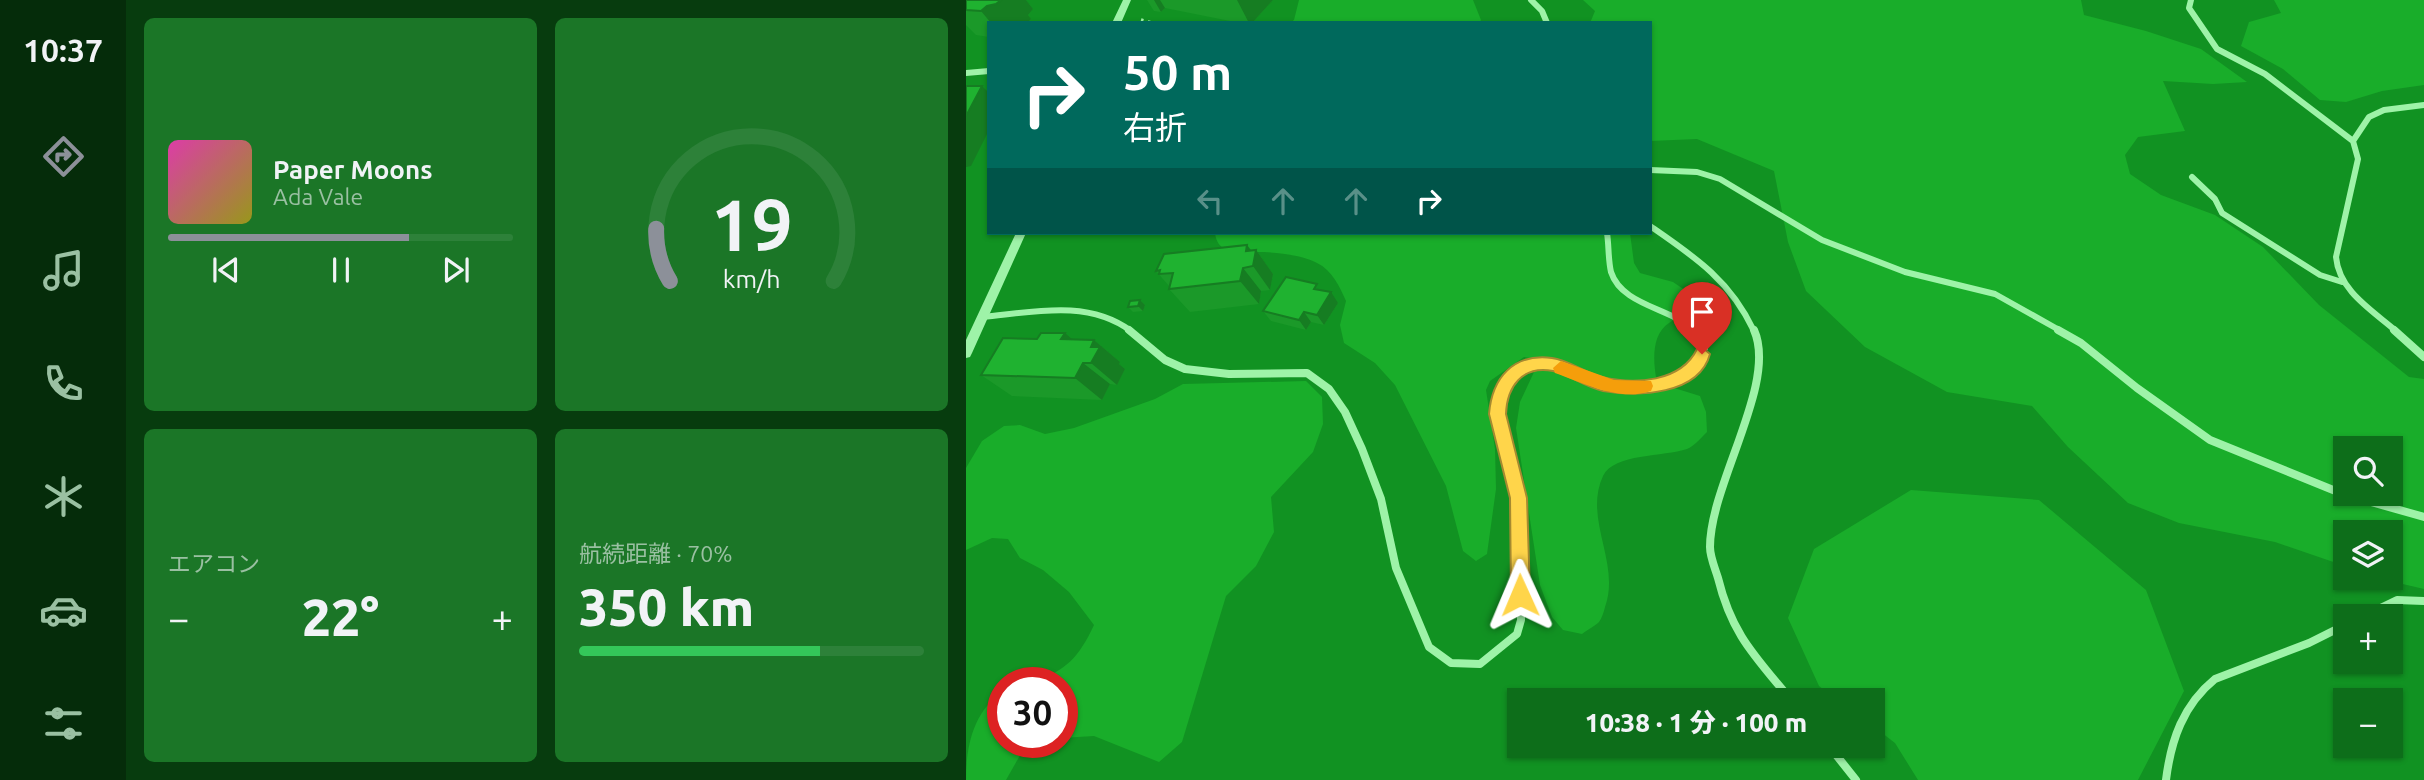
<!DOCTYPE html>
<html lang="ja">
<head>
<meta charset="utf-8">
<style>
  body { margin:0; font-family:Ubuntu,"Noto Sans JP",sans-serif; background:#1b7627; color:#f1f3f6; height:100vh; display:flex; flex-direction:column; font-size:26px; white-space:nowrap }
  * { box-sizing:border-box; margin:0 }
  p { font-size:23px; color:#9ac0a2 }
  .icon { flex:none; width:38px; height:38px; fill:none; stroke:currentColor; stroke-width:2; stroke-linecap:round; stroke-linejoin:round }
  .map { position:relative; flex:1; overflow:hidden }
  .side { display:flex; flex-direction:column; gap:18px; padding:18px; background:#073c0e; width:840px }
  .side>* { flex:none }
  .top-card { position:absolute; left:21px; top:21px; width:665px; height:214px; border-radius:0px; box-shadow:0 2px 5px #0004; background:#00695c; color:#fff; overflow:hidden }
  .controls { position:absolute; left:1367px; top:436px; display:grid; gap:14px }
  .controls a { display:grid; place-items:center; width:70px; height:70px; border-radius:0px; background:#0d6e1a; box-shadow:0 2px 5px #0004; font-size:35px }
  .speed { position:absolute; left:21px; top:667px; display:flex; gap:14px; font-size:35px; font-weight:700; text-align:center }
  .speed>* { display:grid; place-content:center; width:91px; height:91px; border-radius:50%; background:#0d6e1a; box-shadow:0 2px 5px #0004; line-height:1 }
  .speed .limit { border:10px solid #d22; background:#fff; color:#111 }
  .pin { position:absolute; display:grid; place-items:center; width:60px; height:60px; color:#fff; margin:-72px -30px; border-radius:50% 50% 50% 0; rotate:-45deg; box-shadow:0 0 7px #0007 }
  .pin .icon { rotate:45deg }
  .me { position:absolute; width:77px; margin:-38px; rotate:359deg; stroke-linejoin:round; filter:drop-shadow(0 0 5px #0008) }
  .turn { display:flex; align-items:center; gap:24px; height:147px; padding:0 21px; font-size:32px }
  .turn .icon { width:91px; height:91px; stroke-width:2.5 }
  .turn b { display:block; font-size:49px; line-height:60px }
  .lanes { display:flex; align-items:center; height:66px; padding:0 21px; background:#0003; justify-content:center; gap:35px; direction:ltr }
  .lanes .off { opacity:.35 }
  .big { font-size:52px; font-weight:800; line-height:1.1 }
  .side .card { flex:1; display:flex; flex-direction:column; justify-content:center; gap:10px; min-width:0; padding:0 24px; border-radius:10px; background:#1b7627 }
  .side .dial { align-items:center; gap:0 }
  .dial svg { height:182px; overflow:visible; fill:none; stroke:#2d8139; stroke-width:7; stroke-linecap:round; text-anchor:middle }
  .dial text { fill:#f1f3f6; stroke:none }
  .song { display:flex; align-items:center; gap:21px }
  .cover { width:84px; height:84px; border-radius:10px; background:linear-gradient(135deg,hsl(320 70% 55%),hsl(60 70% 35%)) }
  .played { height:7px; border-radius:4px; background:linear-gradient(90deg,#8c9099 70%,#2d8139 70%) }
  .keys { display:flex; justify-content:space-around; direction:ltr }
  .heat { display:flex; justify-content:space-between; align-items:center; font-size:38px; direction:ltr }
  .charge { height:10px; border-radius:5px; background:linear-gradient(90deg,#34c759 70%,#2d8139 0) }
  .side .tiles { flex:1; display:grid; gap:18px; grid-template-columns:repeat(2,1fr) }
  .trip { position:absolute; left:541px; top:688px; width:378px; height:70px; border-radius:0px; background:#0d6e1a; box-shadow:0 2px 5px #0004; font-weight:800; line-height:70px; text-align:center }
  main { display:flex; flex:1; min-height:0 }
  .tabs { display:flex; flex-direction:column; width:126px; justify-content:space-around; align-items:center; background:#052c0a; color:#9ac0a2 }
  .tabs .icon { width:49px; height:49px }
  .tabs .current { color:#8c9099 }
  .tabs b { font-size:32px; color:#f1f3f6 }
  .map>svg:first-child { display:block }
</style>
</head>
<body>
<main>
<nav class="tabs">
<b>10:37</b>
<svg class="icon current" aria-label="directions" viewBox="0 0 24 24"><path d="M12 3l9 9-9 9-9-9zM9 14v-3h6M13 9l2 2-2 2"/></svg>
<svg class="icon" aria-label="music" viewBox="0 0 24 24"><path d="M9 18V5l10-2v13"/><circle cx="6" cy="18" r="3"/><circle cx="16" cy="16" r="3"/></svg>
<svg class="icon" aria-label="phone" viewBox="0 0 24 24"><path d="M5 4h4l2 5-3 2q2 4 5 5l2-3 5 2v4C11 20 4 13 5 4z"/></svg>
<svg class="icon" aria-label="climate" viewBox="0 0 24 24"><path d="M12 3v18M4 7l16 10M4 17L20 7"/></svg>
<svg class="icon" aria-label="car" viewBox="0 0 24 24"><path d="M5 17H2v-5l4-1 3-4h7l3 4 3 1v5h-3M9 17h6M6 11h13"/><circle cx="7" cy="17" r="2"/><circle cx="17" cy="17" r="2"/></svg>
<svg class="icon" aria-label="filters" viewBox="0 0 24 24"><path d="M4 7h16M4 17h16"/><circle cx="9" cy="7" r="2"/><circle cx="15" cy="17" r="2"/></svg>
</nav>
<section class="side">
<div class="tiles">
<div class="card">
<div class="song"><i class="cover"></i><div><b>Paper Moons</b><p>Ada Vale</p></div></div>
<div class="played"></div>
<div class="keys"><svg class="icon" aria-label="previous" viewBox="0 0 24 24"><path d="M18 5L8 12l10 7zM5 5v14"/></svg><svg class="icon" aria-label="pause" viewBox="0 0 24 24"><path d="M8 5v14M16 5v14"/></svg><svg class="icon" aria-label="next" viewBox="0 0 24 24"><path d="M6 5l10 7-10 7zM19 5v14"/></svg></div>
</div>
<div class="card dial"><svg viewBox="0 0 100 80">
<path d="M14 69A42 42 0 1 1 86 69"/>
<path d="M14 69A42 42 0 0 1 8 46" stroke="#8c9099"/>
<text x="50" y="56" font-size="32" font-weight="700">19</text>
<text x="50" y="72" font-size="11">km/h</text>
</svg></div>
<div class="card"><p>エアコン</p>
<div class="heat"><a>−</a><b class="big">22°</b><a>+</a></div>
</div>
<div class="card"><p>航続距離 · 70%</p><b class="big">350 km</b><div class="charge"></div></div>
</div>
</section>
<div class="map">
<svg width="1458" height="780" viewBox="0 0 1458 780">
  <rect width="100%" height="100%" fill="#119222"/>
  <path fill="#19ad2a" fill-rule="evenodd" d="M333,0H507L515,20L513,23H324L328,20Z
    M617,0H1115L1118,15L1180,31L1235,49L1281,82L1247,84L1197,81L1219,131L1172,137L1159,155L1164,174L1195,195L1249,215L1297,247L1353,305L1443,377L1458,379V589L1411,578H1424V532H1379V566L1309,542L1213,523L1162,503L1102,447L1066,406L981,392L899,347L840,291L822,242L808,171L731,139L684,141V23H624L629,11ZM1379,448H1424V494H1379Z
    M1308,0H1458V85L1416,91L1380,102L1354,100L1317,69L1275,46L1283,22L1315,13Z
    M249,233H664L668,263L674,273L707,282L729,297L728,308C720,314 711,317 703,323C686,334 687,359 690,377L705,387L734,396L740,412L741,432C735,438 728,446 721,449C698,457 648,453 637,476C617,519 655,563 639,607C638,611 636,618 633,622C629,626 621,630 616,634L597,630L586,617L574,585L550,428L554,402L568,372L569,359L558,357L524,381L520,390L529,449L530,489L521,554L510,561L497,551L480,486L429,385L409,363L378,343L374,325L380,301C374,287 366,270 351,263C336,255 314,253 298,252C281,251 252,259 249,233Z
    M340,381L356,397L357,424L347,452L305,497L308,532L290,566L260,596L216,742L193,762L128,736L96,738V682H67C100,671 113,657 128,625L103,592L77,570L54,558L42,539L26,538L0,550V468L16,441L38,426L54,425L79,434L108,428L189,399L217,384Z
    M945,490L1073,500L1180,590L1218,691L1172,780H952L929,743L907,726L906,700H871L853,686L822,618L848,549Z
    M37,692V742H67L61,743L40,780H0C0,747 7,711 37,692Z"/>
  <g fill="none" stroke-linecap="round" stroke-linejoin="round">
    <path stroke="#9ef3a8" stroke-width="3.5" stroke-dasharray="2.5 4.5" stroke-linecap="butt" d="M175,20L186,23"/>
    <path stroke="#9ef3a8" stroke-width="6" d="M565,0L576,11L581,23
      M1225,0L1223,8L1251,49L1299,74L1387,141
      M0,73L23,71
      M684,170L731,172L754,179L856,240L939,272L1029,294L1095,331
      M1226,177L1249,199L1256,213L1354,275L1376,282
      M684,226C729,257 764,280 788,331
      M641,233C643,246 642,259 645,272C656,306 706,308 729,331
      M17,317C67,312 122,299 165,331
      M1430,331C1406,310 1373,291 1370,257L1392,159L1387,141L1403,117L1418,110L1458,105"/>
    <path stroke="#9ef3a8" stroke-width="8" d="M163,330L199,360L219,369L263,374L341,373L363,389L379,412L396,449L415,499L430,568L463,647L485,663L514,664L551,634L555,620C554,583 558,531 553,497C550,481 545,465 541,450C536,430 529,412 536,392C554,338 604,375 637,384C676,395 719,386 738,348L727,330
      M788,330C812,383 744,484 744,547C744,557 749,568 752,578C766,635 789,656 825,700
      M1092,330L1115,343L1171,388L1244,440L1377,494L1458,517
      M1428,330L1458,357
      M1398,616L1431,600L1458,601
      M863,746L890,780
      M1200,780C1205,740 1217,705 1249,679L1343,643L1379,625"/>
    <path fill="#9ef3a8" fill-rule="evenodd" d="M157,0H165L155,23H146Z
      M50,233H60L6,353L4,357L0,358V340Z"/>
  </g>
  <path fill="#1b9929" d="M0,0H60L67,9L62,15L65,19L61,23H23V37L10,35L0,25Z
    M181,0H307L286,23H274L199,8L195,12L188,11Z
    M281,245L285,250H290L307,274L304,290L295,291L293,304L224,312L203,289V286L190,271Z
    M355,290L372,303L358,325L345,322L340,330L305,321L297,311Z
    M174,300L179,305L177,311L167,312L162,307Z
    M71,339L128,340L154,362L153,364L159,369L151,385L144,384L136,400L46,396L15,375Z"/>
  <path fill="#167d22" d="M35,0H60L67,9L62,15L65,19L61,23H25L15,11L21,6Z
    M188,0H194L199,8L195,12Z
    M271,0H307L286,23H283Z
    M16,86L23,93V130L5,166L0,167V116Z
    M281,245L289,256L290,250L307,274L304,290L287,266L280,251Z
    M277,268L295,291L293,304L274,281Z
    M365,292L372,303L358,325L351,315Z
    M174,300L179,305L177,311L172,306Z
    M338,312L345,322L340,330L333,320Z
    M99,333L125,356L95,339Z
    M128,340L154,362L153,364L159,369L151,385L125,363V347Z
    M117,363L144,384L136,400L109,378Z"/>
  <path fill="#1fb230" stroke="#167d22" stroke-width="2" d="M0,0H35L30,4L21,6L15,11L0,10Z
    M0,86H16L0,116Z
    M281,245L280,251L290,250L287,266L277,268L274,281L203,289L207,273L193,274L194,270L190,271L198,254Z
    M320,277L351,284L348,289L365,292L351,315L338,312L333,320L297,311Z
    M174,300L172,306L162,307L164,301Z
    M75,333H99L95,339L128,340L125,347H134L125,363H117L109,378L15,375L37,338L71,339Z"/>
  <path fill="#ffd54a" stroke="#a68a30" stroke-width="2" d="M736,347L744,354C733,395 672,397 637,391C619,387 604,375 587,371C556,365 541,387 540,414L561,498L564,595L561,601L554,604L548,601L545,595L544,498L523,414C526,378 547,353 586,358C603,360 619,373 636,377C669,385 715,382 731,349Z"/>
  <path fill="#f59e0b" d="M595,361L648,380L685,381L687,386L685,391C653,402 618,383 589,373L587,368Z"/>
</svg>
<div class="controls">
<a><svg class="icon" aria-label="search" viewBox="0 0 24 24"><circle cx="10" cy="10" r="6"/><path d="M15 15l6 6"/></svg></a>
<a><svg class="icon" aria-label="layers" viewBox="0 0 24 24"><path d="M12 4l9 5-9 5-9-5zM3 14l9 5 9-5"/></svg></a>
<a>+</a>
<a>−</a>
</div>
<div class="speed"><div class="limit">30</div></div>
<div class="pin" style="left:736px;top:354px;background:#d93025"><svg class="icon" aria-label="arrive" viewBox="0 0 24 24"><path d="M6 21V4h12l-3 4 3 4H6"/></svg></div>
<svg class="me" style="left:554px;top:595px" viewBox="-20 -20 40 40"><path d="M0-17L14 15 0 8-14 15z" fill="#ffd54a" stroke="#fff" stroke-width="4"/></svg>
<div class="trip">10:38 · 1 分 · 100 m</div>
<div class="top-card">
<div class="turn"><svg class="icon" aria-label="right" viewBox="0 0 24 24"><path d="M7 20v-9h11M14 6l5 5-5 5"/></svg><div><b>50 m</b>右折</div></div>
<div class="lanes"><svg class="icon off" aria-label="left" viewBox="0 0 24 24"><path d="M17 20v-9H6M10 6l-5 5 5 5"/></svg><svg class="icon off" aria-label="ahead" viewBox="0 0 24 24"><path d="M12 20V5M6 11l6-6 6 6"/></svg><svg class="icon off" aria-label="ahead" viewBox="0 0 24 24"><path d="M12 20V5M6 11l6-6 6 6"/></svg><svg class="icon" aria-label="right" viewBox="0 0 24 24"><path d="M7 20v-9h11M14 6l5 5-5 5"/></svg></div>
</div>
</div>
</main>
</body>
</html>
